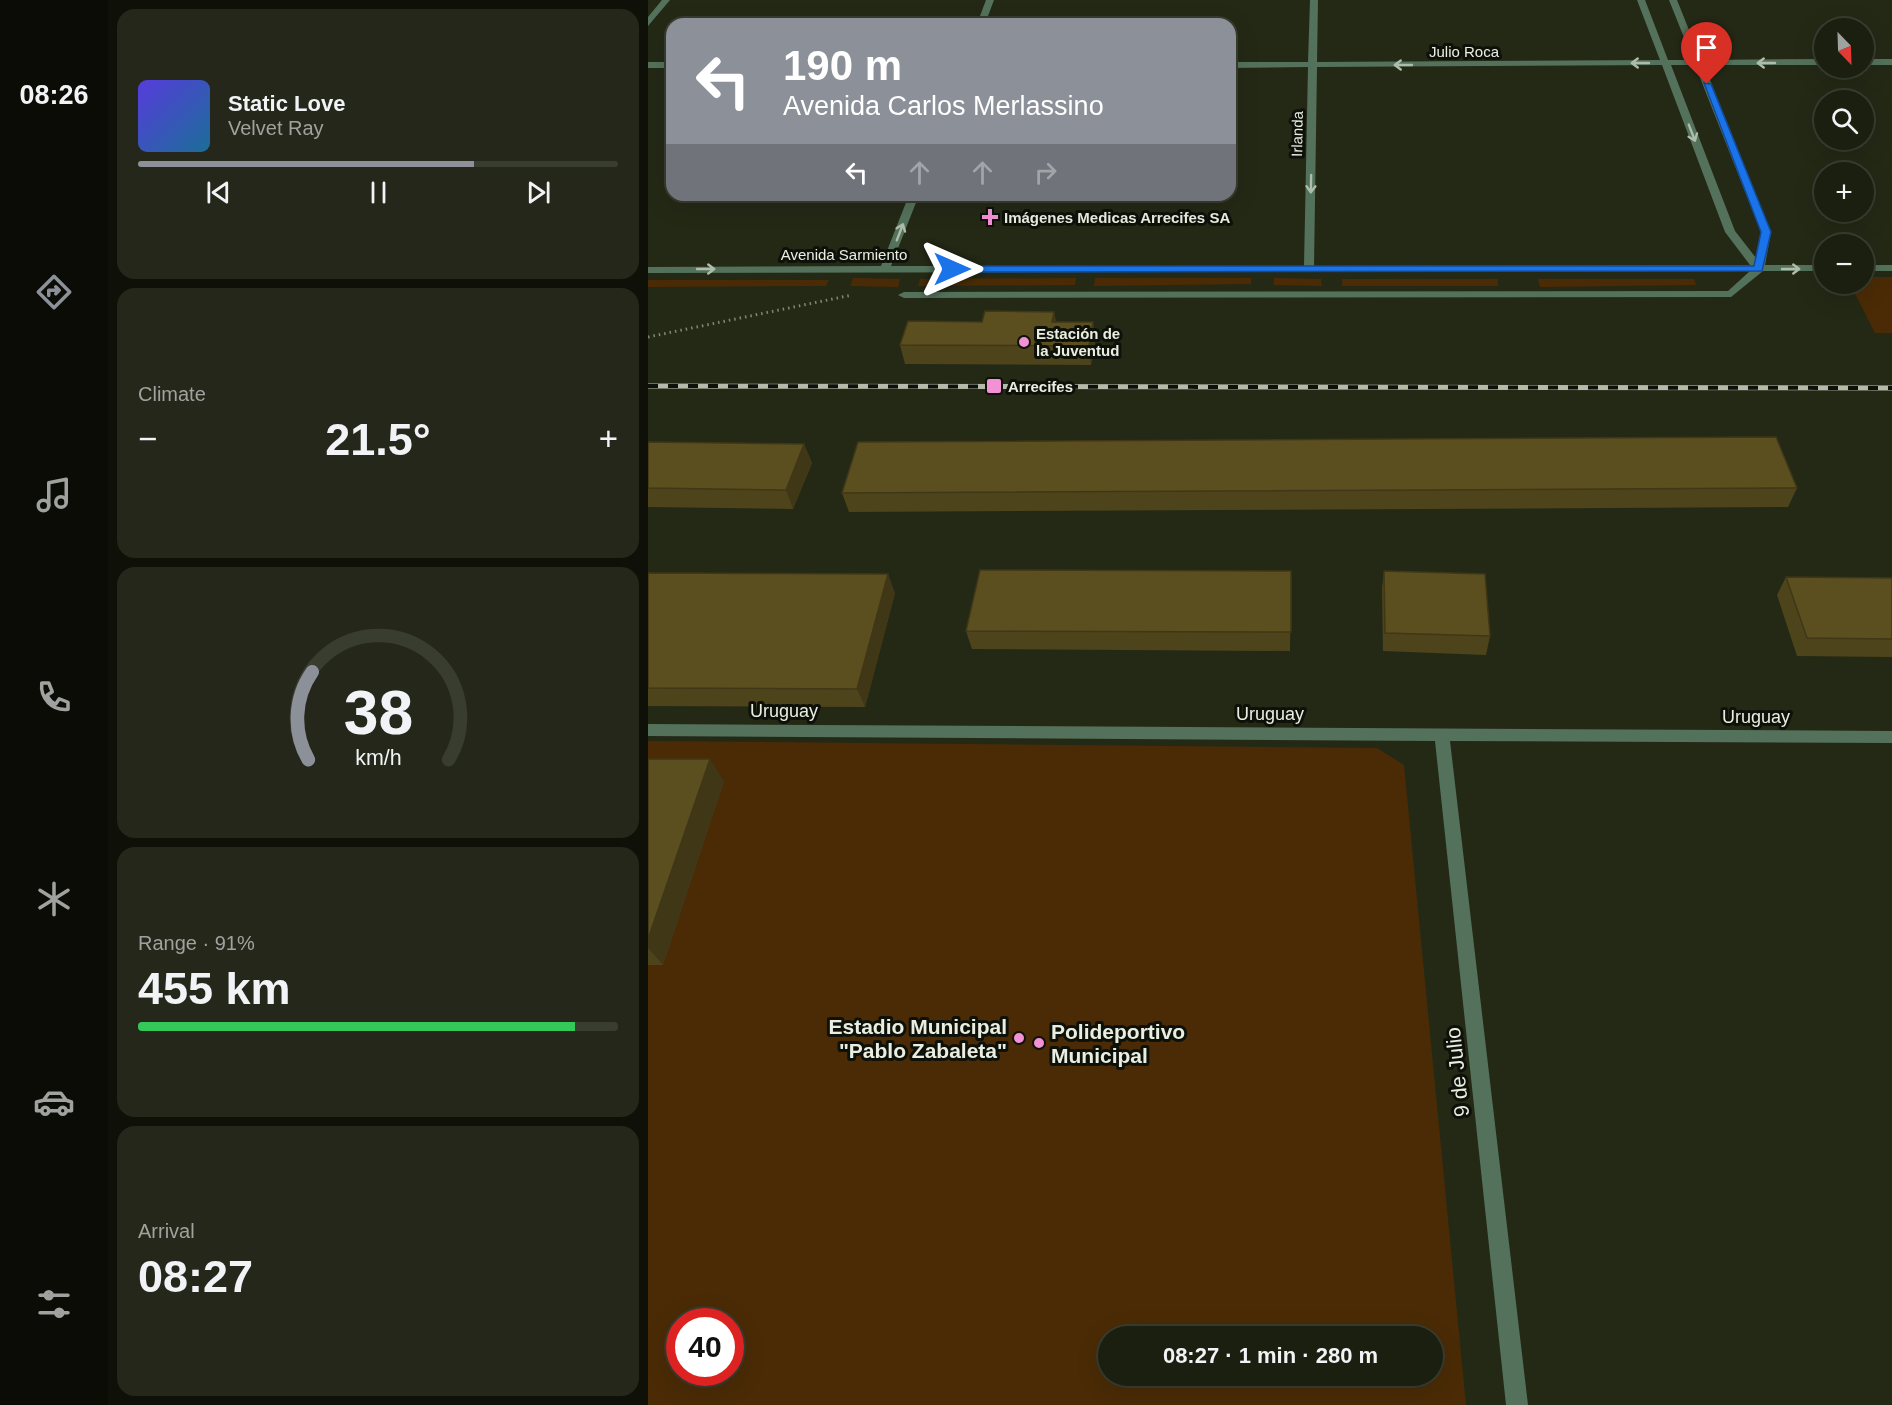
<!DOCTYPE html>
<html lang="en">
<head>
<meta charset="utf-8">
<style>
  body { margin:0; font-family:Helvetica,sans-serif; background:#242719; color:#f1f3f6; height:100vh; display:flex; flex-direction:column; font-size:22px; white-space:nowrap }
  * { box-sizing:border-box; margin:0 }
  p { font-size:20px; color:#a0a29f }
  .icon { flex:none; width:33px; height:33px; fill:none; stroke:currentColor; stroke-width:2; stroke-linecap:round; stroke-linejoin:round }
  .map { position:relative; flex:1; overflow:hidden }
  .side { display:flex; flex-direction:column; gap:9px; padding:9px; background:#0f1109; width:540px }
  .side>* { flex:none }
  .top-card { position:absolute; left:18px; top:18px; width:570px; height:183px; border-radius:18px; box-shadow:0 6px 24px #0002,0 0 0 2px #393d30; background:#8c9099; color:#fff; overflow:hidden }
  .needle { width:39px; rotate:157deg }
  .controls { position:absolute; left:1166px; top:18px; display:grid; gap:12px }
  .controls a { display:grid; place-items:center; width:60px; height:60px; border-radius:50%; background:#1b1f10; box-shadow:0 6px 24px #0002,0 0 0 2px #393d30; font-size:30px }
  .speed { position:absolute; left:18px; top:1308px; display:flex; gap:12px; font-size:30px; font-weight:700; text-align:center }
  .speed>* { display:grid; place-content:center; width:78px; height:78px; border-radius:50%; background:#1b1f10; box-shadow:0 6px 24px #0002,0 0 0 2px #393d30; line-height:1 }
  .speed .limit { border:9px solid #d22; background:#fff; color:#111 }
  .pin { position:absolute; display:grid; place-items:center; width:51px; height:51px; color:#fff; margin:-62px -26px; border-radius:50% 50% 50% 0; rotate:-45deg; box-shadow:0 0 6px #0007 }
  .pin .icon { rotate:45deg }
  .me { position:absolute; width:66px; margin:-33px; rotate:90deg; stroke-linejoin:round; filter:drop-shadow(0 0 4px #0008) }
  .turn { display:flex; align-items:center; gap:21px; height:126px; padding:0 18px; font-size:27px }
  .turn .icon { width:78px; height:78px; stroke-width:2.5 }
  .turn b { display:block; font-size:42px; line-height:51px }
  .lanes { display:flex; align-items:center; height:57px; padding:0 18px; background:#0003; justify-content:center; gap:30px; direction:ltr }
  .lanes .off { opacity:.35 }
  .big { font-size:45px; font-weight:600; line-height:1.1 }
  .side .widget { flex:1; display:flex; flex-direction:column; justify-content:center; gap:9px; min-width:0; padding:0 21px; border-radius:18px; background:#242719 }
  .side .dial { align-items:center; gap:0 }
  .dial svg { height:156px; overflow:visible; fill:none; stroke:#393d30; stroke-width:7; stroke-linecap:round; text-anchor:middle }
  .dial text { fill:#f1f3f6; stroke:none }
  .song { display:flex; align-items:center; gap:18px }
  .cover { width:72px; height:72px; border-radius:9px; background:linear-gradient(135deg,hsl(250 70% 55%),hsl(200 70% 35%)) }
  .played { height:6px; border-radius:3px; background:linear-gradient(90deg,#8c9099 70%,#393d30 70%) }
  .keys { display:flex; justify-content:space-around; direction:ltr }
  .heat { display:flex; justify-content:space-between; align-items:center; font-size:33px; direction:ltr }
  .charge { height:9px; border-radius:4px; background:linear-gradient(90deg,#34c759 91%,#393d30 0) }
  .trip { position:absolute; left:450px; top:1326px; width:345px; height:60px; border-radius:30px; background:#1b1f10; box-shadow:0 6px 24px #0002,0 0 0 2px #393d30; font-weight:600; line-height:60px; text-align:center }
  main { display:flex; flex:1; min-height:0 }
  .tabs { display:flex; flex-direction:column; width:108px; justify-content:space-around; align-items:center; background:#0b0c06; color:#a0a29f }
  .tabs .icon { width:42px; height:42px }
  .tabs .active { color:#8c9099 }
  .tabs b { font-size:27px; color:#f1f3f6 }
  .map>svg:first-child { display:block }
</style>
</head>
<body>
<main>
<nav class="tabs">
<b>08:26</b>
<svg class="icon active" aria-label="directions" viewBox="0 0 24 24"><path d="M12 3l9 9-9 9-9-9zM9 14v-3h6M13 9l2 2-2 2"/></svg>
<svg class="icon" aria-label="music" viewBox="0 0 24 24"><path d="M9 18V5l10-2v13"/><circle cx="6" cy="18" r="3"/><circle cx="16" cy="16" r="3"/></svg>
<svg class="icon" aria-label="phone" viewBox="0 0 24 24"><path d="M5 4h4l2 5-3 2q2 4 5 5l2-3 5 2v4C11 20 4 13 5 4z"/></svg>
<svg class="icon" aria-label="climate" viewBox="0 0 24 24"><path d="M12 3v18M4 7l16 10M4 17L20 7"/></svg>
<svg class="icon" aria-label="car" viewBox="0 0 24 24"><path d="M5 17H2v-5l4-1 3-4h7l3 4 3 1v5h-3M9 17h6M6 11h13"/><circle cx="7" cy="17" r="2"/><circle cx="17" cy="17" r="2"/></svg>
<svg class="icon" aria-label="filters" viewBox="0 0 24 24"><path d="M4 7h16M4 17h16"/><circle cx="9" cy="7" r="2"/><circle cx="15" cy="17" r="2"/></svg>
</nav>
<section class="side">
<div class="widget">
<div class="song"><i class="cover"></i><div><b>Static Love</b><p>Velvet Ray</p></div></div>
<div class="played"></div>
<div class="keys"><svg class="icon" aria-label="previous" viewBox="0 0 24 24"><path d="M18 5L8 12l10 7zM5 5v14"/></svg><svg class="icon" aria-label="pause" viewBox="0 0 24 24"><path d="M8 5v14M16 5v14"/></svg><svg class="icon" aria-label="next" viewBox="0 0 24 24"><path d="M6 5l10 7-10 7zM19 5v14"/></svg></div>
</div>
<div class="widget"><p>Climate</p>
<div class="heat"><a>−</a><b class="big">21.5°</b><a>+</a></div>
</div>
<div class="widget dial"><svg viewBox="0 0 100 80">
<path d="M14 69A42 42 0 1 1 86 69"/>
<path d="M14 69A42 42 0 0 1 16 24" stroke="#8c9099"/>
<text x="50" y="56" font-size="32" font-weight="700">38</text>
<text x="50" y="72" font-size="11">km/h</text>
</svg></div>
<div class="widget"><p>Range · 91%</p><b class="big">455 km</b><div class="charge"></div></div>
<div class="widget"><p>Arrival</p><b class="big">08:27</b></div>
</section>
<div class="map">
<svg width="1244" height="1405" viewBox="0 0 1244 1405">
  <rect width="100%" height="100%" fill="#242916"/>
  <path fill="#4a2b06" fill-rule="evenodd" d="M1215,277H1244V333H1227L1202,284H1215Z
    M205,278L252,279L250,287L202,286Z
    M428,278L427,285L270,286L272,279Z
    M447,278H603V284L446,286Z
    M626,278L673,279L674,286L626,285Z
    M694,279H850V286H694Z
    M890,279H1046L1048,285L892,287Z
    M0,280H181L178,286L0,287Z
    M0,741L729,748L756,765L818,1405H0ZM32,1322H82V1372H32ZM460,1336H784V1376H460Z"/>
  <g fill="none" stroke-linecap="round" stroke-linejoin="round">
    <path stroke="#818676" stroke-width="3" stroke-dasharray="1.5 4" stroke-linecap="butt" d="M0,337L204,295"/>
    <path fill="#54725b" fill-rule="evenodd" d="M14,0H22L0,26V17Z
      M338,0H346L337,24H329Z
      M662,0H670L669,62L1012,60L989,0H997L1020,60H1045L1021,0H1029L1053,60L1176,59V65H1056L1123,232L1117,265H1176V271H1115L1083,297L256,298L250,295L256,292L1080,291L1102,271L0,273V267L233,266L261,195H271L243,266H656L660,67L582,68V62H660ZM1014,65L1077,232L1102,265L666,266L669,67ZM1023,65H1047L1113,232L1108,258L1087,231Z
      M1215,59H1244V65H1215Z
      M0,62H24V68H0Z
      M1215,265H1244V271H1215Z
      M0,724L1244,731V743L802,741L880,1405H858L787,741L0,736Z"/>
    <g stroke="#b5baab" stroke-width="5">
      <path id="rail" d="M0,386L1244,388"/>
    </g>
    <use href="#rail" stroke="#0e1109" stroke-width="4" stroke-dasharray="10" stroke-linecap="butt"/>
  </g>
  <path fill="#4e441c" d="M406,312L408,322H445L447,341L443,365L257,364L252,345L334,322Z
    M0,442L156,444L164,463L145,509L0,507Z
    M1149,488L1140,507L201,512L194,493Z
    M643,571L642,651L324,649L318,631Z
    M736,571L842,636L838,655L735,651L734,589Z
    M0,573L247,593L217,707L0,706Z
    M1138,577L1244,578V657L1149,656L1129,595Z
    M0,759L76,781L15,965H0Z"/>
  <path fill="#403716" d="M406,312L409,331L404,322Z
    M445,322L447,341L443,365L441,346Z
    M156,444L164,463L145,509L138,490Z
    M240,574L247,593L217,707L209,689Z
    M62,759L76,781L15,965L0,948V939Z"/>
  <path fill="#5b4f20" stroke="#403716" stroke-width="1.5" d="M337,311L406,312L404,322H445L441,346L252,345L260,321L334,322Z
    M1128,437L1149,488L194,493L210,442Z
    M0,442L156,444L138,490L0,488Z
    M332,570L643,571V632L318,631Z
    M736,571L837,574L842,636L737,633Z
    M0,573L240,574L209,689L0,688Z
    M1138,577L1244,578V639L1159,638Z
    M0,759H62L0,939Z"/>
  <defs><path id="oneway-shaft" d="M-6 0H5M1.5-3L5.5 0L1.5 3" fill="none" stroke-width="1.6" stroke-linecap="round" stroke-linejoin="round" transform="scale(1.5)"/></defs>
  <g stroke="#adbcab">
    <use href="#oneway-shaft" transform="translate(992 63) rotate(180)"/>
    <use href="#oneway-shaft" transform="translate(1118 63) rotate(180)"/>
    <use href="#oneway-shaft" transform="translate(755 65) rotate(180)"/>
    <use href="#oneway-shaft" transform="translate(1044 133) rotate(69)"/>
    <use href="#oneway-shaft" transform="translate(663 184) rotate(91)"/>
    <use href="#oneway-shaft" transform="translate(252 232) rotate(-69)"/>
    <use href="#oneway-shaft" transform="translate(58 269)"/>
    <use href="#oneway-shaft" transform="translate(1143 269)"/>
  </g>
  <path fill="#1a73e8" stroke="#114b97" stroke-width="1.5" d="M1056,83L1063,84L1123,232L1114,271L304,272L299,269L304,266H1106L1113,232Z"/>
  <g fill="#f391d5" stroke="#0e1109" stroke-width="2">
    <path d="M339 208h6v6h6v6h-6v6h-6v-6h-6v-6h6z"/>
    <circle cx="376" cy="342" r="6"/>
    <rect x="338" y="378" width="16" height="16" rx="3"/>
    <circle cx="371" cy="1038" r="6"/>
    <circle cx="391" cy="1043" r="6"/>
  </g>
  <g text-anchor="middle" dominant-baseline="central" stroke-width="6" stroke-linejoin="round" paint-order="stroke">
    <g font-size="15" fill="#e9eee1" stroke="#0e1109">
      <text x="816" y="51">Julio Roca</text>
      <text transform="translate(649 134) rotate(-89)">Irlanda</text>
      <text x="196" y="254">Avenida Sarmiento</text>
    </g>
    <g font-size="15" font-weight="bold" fill="#e9eee1" stroke="#0e1109" text-anchor="start">
      <text x="356" y="217">Imágenes Medicas Arrecifes SA</text>
      <text x="388" y="333">Estación de<tspan x="388" dy="17">la Juventud</tspan></text>
      <text x="360" y="386">Arrecifes</text>
    </g>
    <g font-size="18" fill="#e9eee1" stroke="#0e1109">
      <text x="136" y="711">Uruguay</text>
      <text x="622" y="714">Uruguay</text>
      <text x="1108" y="717">Uruguay</text>
    </g>
    <g font-size="21" font-weight="bold" fill="#e9eee1" stroke="#0e1109" text-anchor="end">
      <text x="359" y="1026">Estadio Municipal<tspan x="359" dy="24">"Pablo Zabaleta"</tspan></text>
      <text x="403" y="1031" text-anchor="start">Polideportivo<tspan x="403" dy="24">Municipal</tspan></text>
    </g>
    <g font-size="21" fill="#e9eee1" stroke="#0e1109">
      <text transform="translate(809 1072) rotate(-96)">9 de Julio</text>
    </g>
  </g>
</svg>
<div class="controls">
<a><svg class="needle" viewBox="-14 -14 28 28"><path d="M0-13l5 13h-10z" fill="#e53935"/><path d="M0 13l5-13h-10z" fill="#a0a29f"/></svg></a>
<a><svg class="icon" aria-label="search" viewBox="0 0 24 24"><circle cx="10" cy="10" r="6"/><path d="M15 15l6 6"/></svg></a>
<a>+</a>
<a>−</a>
</div>
<div class="speed"><div class="limit">40</div></div>
<div class="pin" style="left:1059px;top:84px;background:#d93025"><svg class="icon" aria-label="arrive" viewBox="0 0 24 24"><path d="M6 21V4h12l-3 4 3 4H6"/></svg></div>
<svg class="me" style="left:304px;top:269px" viewBox="-20 -20 40 40"><path d="M0-17L14 15 0 8-14 15z" fill="#1a73e8" stroke="#fff" stroke-width="4"/></svg>
<div class="trip">08:27 · 1 min · 280 m</div>
<div class="top-card">
<div class="turn"><svg class="icon" aria-label="left" viewBox="0 0 24 24"><path d="M17 20v-9H6M10 6l-5 5 5 5"/></svg><div><b>190 m</b>Avenida Carlos Merlassino</div></div>
<div class="lanes"><svg class="icon" aria-label="left" viewBox="0 0 24 24"><path d="M17 20v-9H6M10 6l-5 5 5 5"/></svg><svg class="icon off" aria-label="ahead" viewBox="0 0 24 24"><path d="M12 20V5M6 11l6-6 6 6"/></svg><svg class="icon off" aria-label="ahead" viewBox="0 0 24 24"><path d="M12 20V5M6 11l6-6 6 6"/></svg><svg class="icon off" aria-label="right" viewBox="0 0 24 24"><path d="M7 20v-9h11M14 6l5 5-5 5"/></svg></div>
</div>
</div>
</main>
</body>
</html>
